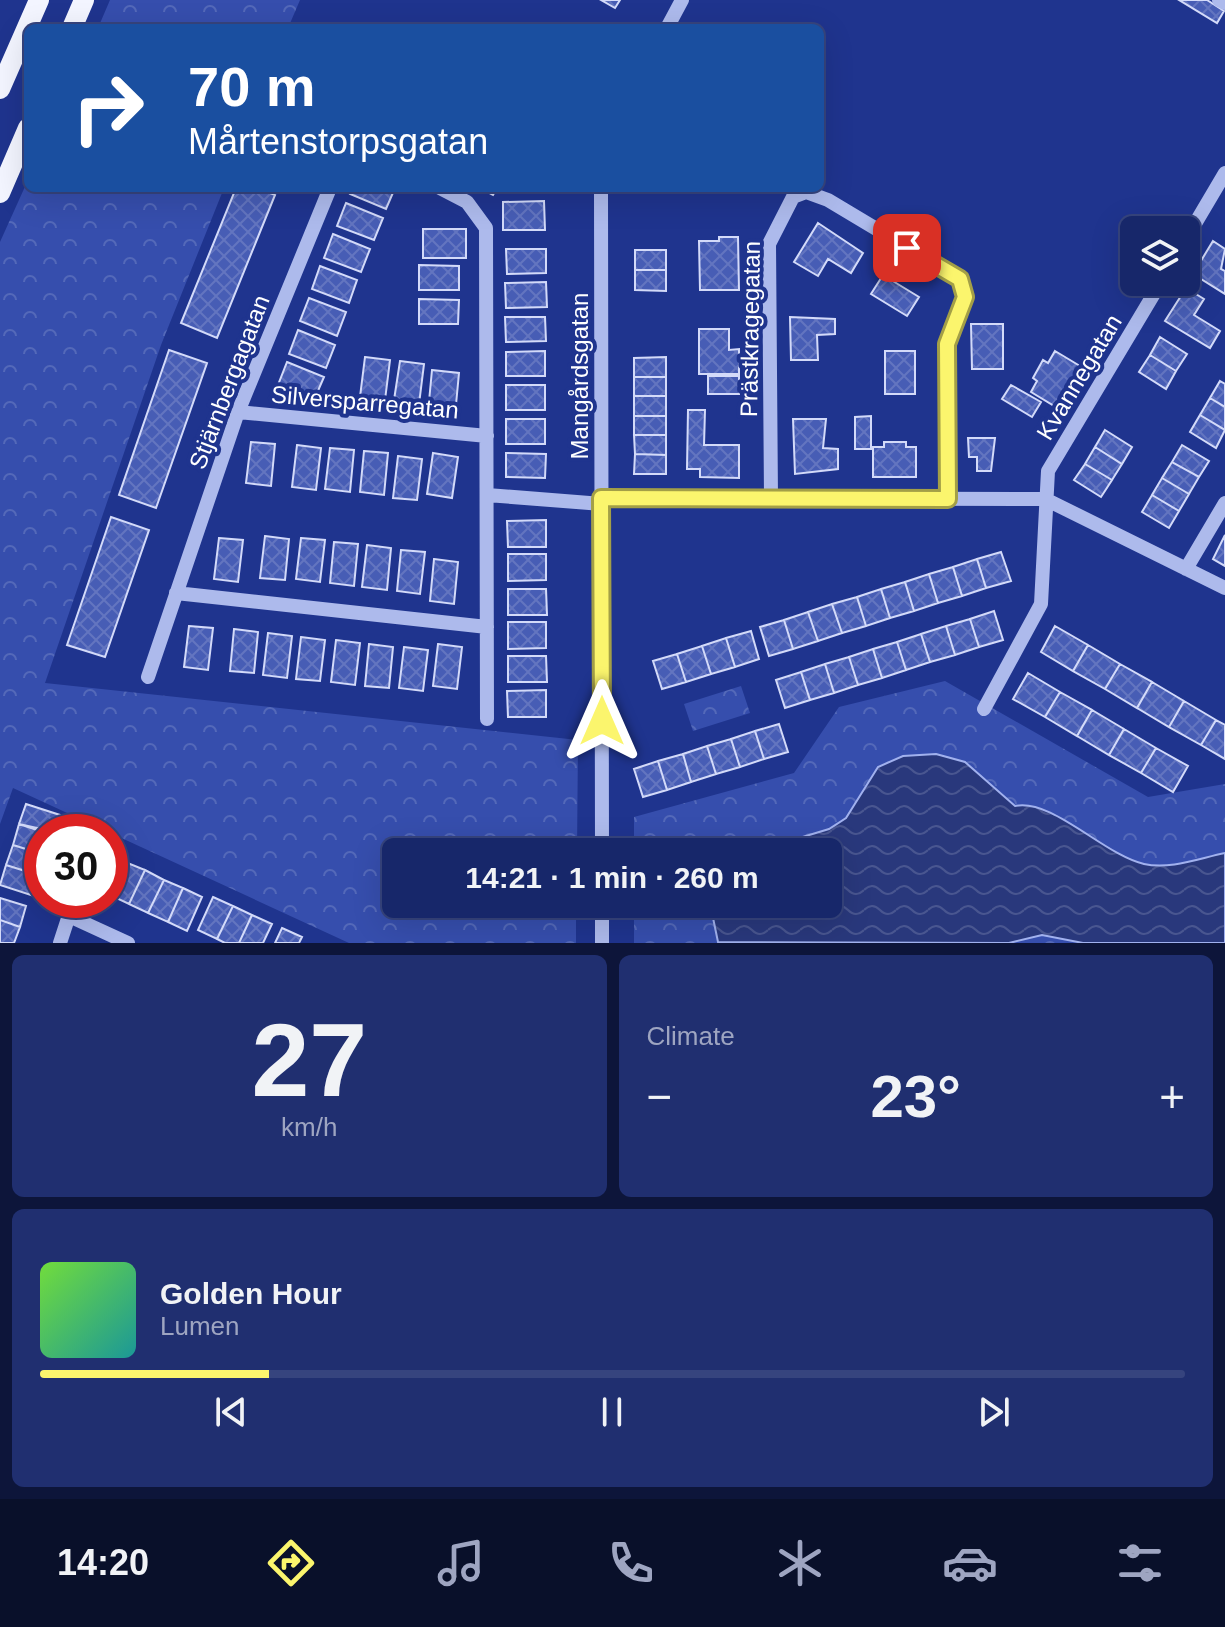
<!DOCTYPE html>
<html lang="en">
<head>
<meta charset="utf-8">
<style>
  body { margin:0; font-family:Arial,sans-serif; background:#202f70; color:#f1f3f6; height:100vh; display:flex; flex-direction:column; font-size:30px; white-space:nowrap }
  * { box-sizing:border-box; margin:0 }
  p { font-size:26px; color:#9ea5c1 }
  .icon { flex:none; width:44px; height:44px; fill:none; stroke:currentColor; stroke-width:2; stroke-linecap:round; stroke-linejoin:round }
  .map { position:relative; height:943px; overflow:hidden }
  .panel { display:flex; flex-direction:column; gap:12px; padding:12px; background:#0d153a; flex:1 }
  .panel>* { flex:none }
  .top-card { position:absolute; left:24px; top:24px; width:800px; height:168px; border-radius:12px; box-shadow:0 8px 32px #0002,0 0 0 2px #36447e; background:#1a4fa0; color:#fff; overflow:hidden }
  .buttons { position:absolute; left:1120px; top:216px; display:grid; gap:16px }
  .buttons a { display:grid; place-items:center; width:80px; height:80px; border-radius:12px; background:#17276a; box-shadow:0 8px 32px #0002,0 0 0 2px #36447e; font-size:40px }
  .speed { position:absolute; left:24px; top:814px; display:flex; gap:16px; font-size:40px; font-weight:700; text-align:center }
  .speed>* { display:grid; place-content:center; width:104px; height:104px; border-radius:50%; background:#17276a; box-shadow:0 8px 32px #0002,0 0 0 2px #36447e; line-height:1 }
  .speed .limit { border:12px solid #d22; background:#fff; color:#111 }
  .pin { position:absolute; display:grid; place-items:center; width:68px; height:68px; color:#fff; margin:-34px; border-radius:16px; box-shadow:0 4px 12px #0006 }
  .me { position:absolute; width:88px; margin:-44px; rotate:0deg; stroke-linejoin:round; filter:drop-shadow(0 0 6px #0008) }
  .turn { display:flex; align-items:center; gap:28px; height:168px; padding:0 32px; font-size:36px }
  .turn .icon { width:104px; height:104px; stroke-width:2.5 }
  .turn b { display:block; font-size:56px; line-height:68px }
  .big { font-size:60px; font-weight:700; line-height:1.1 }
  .panel .widget { flex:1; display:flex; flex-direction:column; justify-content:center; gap:12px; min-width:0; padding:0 28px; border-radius:12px; background:#202f70 }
  .panel .dial { align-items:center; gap:0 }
  .dial b { font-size:104px; line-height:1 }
  .song { display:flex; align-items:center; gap:24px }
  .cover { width:96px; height:96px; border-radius:12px; background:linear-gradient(135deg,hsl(100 70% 55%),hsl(180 70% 35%)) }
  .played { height:8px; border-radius:4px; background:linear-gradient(90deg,#fbf56d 20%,#36447e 20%) }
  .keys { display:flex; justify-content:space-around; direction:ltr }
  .heat { display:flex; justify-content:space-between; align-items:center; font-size:44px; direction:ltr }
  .panel .tiles { flex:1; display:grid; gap:12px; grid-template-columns:1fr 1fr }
  .widget:last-child { grid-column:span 2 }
  .trip { position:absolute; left:382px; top:838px; width:460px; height:80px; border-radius:12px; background:#17276a; box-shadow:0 8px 32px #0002,0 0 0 2px #36447e; font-weight:700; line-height:80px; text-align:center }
  .dock { display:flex; height:128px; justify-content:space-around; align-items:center; background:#09102a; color:#9ea5c1 }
  .dock .icon { width:56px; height:56px }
  .dock .current { color:#fbf56d }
  .dock b { font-size:36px; color:#f1f3f6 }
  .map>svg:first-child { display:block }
</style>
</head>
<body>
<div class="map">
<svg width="1225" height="943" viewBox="0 0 1225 943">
  <defs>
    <pattern id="park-crowns" width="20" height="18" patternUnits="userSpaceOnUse" patternTransform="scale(2)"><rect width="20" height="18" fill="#364ead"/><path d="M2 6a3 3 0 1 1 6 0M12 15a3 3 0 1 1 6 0" fill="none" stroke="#5469b9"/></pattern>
    <pattern id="water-waves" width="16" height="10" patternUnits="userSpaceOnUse" patternTransform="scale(2)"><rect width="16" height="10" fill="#29387c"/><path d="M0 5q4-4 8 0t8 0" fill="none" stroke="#495690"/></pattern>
    <pattern id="building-cross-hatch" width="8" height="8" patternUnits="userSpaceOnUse" patternTransform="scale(2)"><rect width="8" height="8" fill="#475db5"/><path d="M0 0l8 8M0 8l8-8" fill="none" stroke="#6375c0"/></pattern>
  </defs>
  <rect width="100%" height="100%" fill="#1f348e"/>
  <path fill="url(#park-crowns)" d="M110,0H300L288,28H98Z
    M28,180V188H224L161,345L45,683L578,740L577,852H396V904H576V943H349L13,788L0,824V242Z
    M945,681L1148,797L1225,784V943H634V904H828V852H634V817L794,773L839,707Z
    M741,686L750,713L693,731L684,704Z"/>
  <path fill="url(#water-waves)" stroke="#a1b1ee" stroke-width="2" d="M936,754L965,762L1015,806C1052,798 1104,855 1144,864C1170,870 1200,858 1225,853V943H1083L1042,935L1009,943L718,942L712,913L715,904H828V852H753L829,829L846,818L878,767L903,756Z"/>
  <path fill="url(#building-cross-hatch)" stroke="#d3daf9" stroke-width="2" d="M601,0H620L615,8Z
    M1179,0H1207L1224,11L1217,23Z
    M236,188H258L275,195L217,338L181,323Z
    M352,188H395L386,209L350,194Z
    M480,188H497L493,195Z
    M544,201L545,230H503V202Z
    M346,203L383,218L374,240L337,226Z
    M818,223L863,253L851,273L828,259L818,276L794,262Z
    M423,229H466V258H423Z
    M333,234L370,249L361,272L324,258Z
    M719,237H738L739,290H700L699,241H719Z
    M1213,241L1225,249L1221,269L1225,271V294L1193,274Z
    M506,249H546V273L507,274Z
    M635,250H666V270H635Z
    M419,265L459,266V290H419Z
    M320,266L357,280L349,303L312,289Z
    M635,270H666V291L635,290Z
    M883,275L919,297L907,316L871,294Z
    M546,282L547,307L506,308L505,283Z
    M1186,288L1204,299L1194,315L1220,331L1210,348L1165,321Z
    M309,298L346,312L337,336L300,321Z
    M419,299L459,300L458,324H419Z
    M505,317H545L546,341L506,342Z
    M790,317L835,319V334L817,335L818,360H791Z
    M971,324H1003V369H972Z
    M699,329H729V350L739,349V374H699Z
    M298,330L335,345L326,368L289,354Z
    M1160,337L1187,354L1176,371L1150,355Z
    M169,350L207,363L156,508L119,495Z
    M545,351V376H506V352Z
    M885,351H915V394H885Z
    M1055,351L1080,366L1056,407L1031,392L1037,381L1033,378L1043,360L1048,363Z
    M1150,355L1176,371L1166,389L1139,372Z
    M365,357L390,360L385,400L360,397Z
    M666,357V377H634V358Z
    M400,361L424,364L419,404L394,400Z
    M287,362L324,377L314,400L278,385Z
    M432,370L459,373L455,415L428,412Z
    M708,376H739V394H708Z
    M634,377H666V396H634Z
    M1220,381L1225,384V407L1210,398Z
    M506,385H545V410H506Z
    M1011,385L1041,402L1032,417L1002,399Z
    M634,396H666V416H634Z
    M1210,398L1225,407V430L1200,415Z
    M688,410H705L704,445H739V478L700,477V469H687Z
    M1200,415L1225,430L1216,448L1190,432Z
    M634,416H666V435H634Z
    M871,416V449H855V417Z
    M506,419H545V444H506Z
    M793,419H826L823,448L838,449V469L795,474Z
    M1105,430L1132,447L1122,464L1095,447Z
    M634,435H666V455L635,454Z
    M968,438H995L991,471H977V457H969Z
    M251,442L275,444L271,486L246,483Z
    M884,442H906V447H916V477H873V447H884Z
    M297,445L321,448L316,490L292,487Z
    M1182,445L1209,461L1199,477L1172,462Z
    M1095,447L1122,464L1112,480L1085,464Z
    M330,448L354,450L350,492L325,489Z
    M364,451L388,453L384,495L360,492Z
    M433,453L458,457L452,498L427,494Z
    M506,453L546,454L545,478L506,477Z
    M635,454L666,455V474H634Z
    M398,456L422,459L417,500L393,498Z
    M1172,462L1199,477L1189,494L1162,478Z
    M1085,464L1112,480L1101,497L1074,480Z
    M1162,478L1189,494L1179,511L1152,495Z
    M1152,495L1179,511L1169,528L1142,512Z
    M111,517L149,530L105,657L67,645Z
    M546,520V547H508L507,521Z
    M1225,535V566L1213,559Z
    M265,536L289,539L285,580L260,578Z
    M219,538L243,540L238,582L214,579Z
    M301,538L325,540L320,582L296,579Z
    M334,542L358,544L354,586L330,583Z
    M367,545L391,548L387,590L362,587Z
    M401,550L425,552L420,594L397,591Z
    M1001,552L1011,581L986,588L977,559Z
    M508,554H546V580L508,581Z
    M434,559L458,562L454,604L430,601Z
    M977,559L986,588L962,596L953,567Z
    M953,567L962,596L938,603L929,574Z
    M929,574L938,603L914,611L905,582Z
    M905,582L914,611L890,618L881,589Z
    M508,589H546L547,615H508Z
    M881,589L890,618L866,626L857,597Z
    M857,597L866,626L842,633L832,604Z
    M832,604L842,633L818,641L808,612Z
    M994,611L1003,640L979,647L970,619Z
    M808,612L818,641L793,649L784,620Z
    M970,619L979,647L955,655L946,626Z
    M784,620L793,649L769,656L760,627Z
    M508,622H546V648L508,649Z
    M189,626L213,628L208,670L184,667Z
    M946,626L955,655L930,662L921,634Z
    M1055,626L1088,645L1073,671L1041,652Z
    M234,629L258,632L254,673L230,671Z
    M751,631L759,659L735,667L726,638Z
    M268,633L292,636L287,678L263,675Z
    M921,634L930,662L906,670L897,642Z
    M301,637L325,640L320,681L296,679Z
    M726,638L735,667L711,674L702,646Z
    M336,640L360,643L355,685L331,682Z
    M897,642L906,670L882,678L873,649Z
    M369,644L393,647L389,688L365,686Z
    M438,644L462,647L457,689L433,686Z
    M1088,645L1120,664L1105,689L1073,671Z
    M702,646L711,674L686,682L677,654Z
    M404,647L428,650L423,691L399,688Z
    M873,649L882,678L858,685L849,657Z
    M677,654L686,682L662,689L653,661Z
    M508,656H546L547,682H508Z
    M849,657L858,685L834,693L825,664Z
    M825,664L834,693L810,700L801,672Z
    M1120,664L1152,682L1137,708L1105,689Z
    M801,672L810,700L785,708L776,680Z
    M1028,673L1060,692L1045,717L1013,699Z
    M1152,682L1184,701L1169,727L1137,708Z
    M546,690V717H508L507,691Z
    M1060,692L1092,710L1077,736L1045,717Z
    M1184,701L1216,720L1201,745L1169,727Z
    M1092,710L1124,729L1109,755L1077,736Z
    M1216,720L1225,725V759L1201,745Z
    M779,724L788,752L764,759L755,731Z
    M1124,729L1156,748L1141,773L1109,755Z
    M755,731L764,759L740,767L731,739Z
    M731,739L740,767L716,774L707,746Z
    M707,746L716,774L691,782L683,754Z
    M1156,748L1188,766L1173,792L1141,773Z
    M683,754L691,782L667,790L658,761Z
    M658,761L667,790L643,797L634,769Z
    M26,804L60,815L55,832L19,824Z
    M19,824L43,832L42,854L13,845Z
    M13,845L42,854L41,876L6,865Z
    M125,862L145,870L129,904L110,895Z
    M6,865L41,876L34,896L0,885Z
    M145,870L164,880L148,913L129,904Z
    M164,880L183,888L168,922L148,913Z
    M183,888L202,897L187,931L168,922Z
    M213,897L233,906L217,939L198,930Z
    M0,898L26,906L20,927L0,920Z
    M233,906L252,915L239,943H225L217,939Z
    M252,915L272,924L263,943H239Z
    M0,920L20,927L14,943H0Z
    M282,928L302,937L299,943H275Z"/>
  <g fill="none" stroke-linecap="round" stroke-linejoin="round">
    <path stroke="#adbaec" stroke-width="14" d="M1219,0L1225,3
      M667,28L682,0
      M440,188L467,202L486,228L487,719
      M601,188L602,852
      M1186,239L1225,173
      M238,412L487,436
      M487,495L602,504
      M601,498L1045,499L1225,588
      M771,498L769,244L793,197L806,192L828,200L960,279L965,297L947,344L948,499
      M1186,569L1225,503
      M176,593L487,627
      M148,677L238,412L330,188
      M984,709L1041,604L1048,471L1161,282
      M96,832L97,827
      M602,904V943
      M69,916L128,943
      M60,943L74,900"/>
    <path stroke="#f3f5ff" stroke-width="20" d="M72,28L84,0
      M0,89L39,0
      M0,193L28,128"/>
  </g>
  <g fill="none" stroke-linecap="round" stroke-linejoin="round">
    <g stroke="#a39f47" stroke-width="20">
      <path id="route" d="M602,721L601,498L948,499L947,344L965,297L960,279L907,248"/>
    </g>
    <use href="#route" stroke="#fbf56d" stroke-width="14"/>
  </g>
  <g text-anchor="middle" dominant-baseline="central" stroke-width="8" stroke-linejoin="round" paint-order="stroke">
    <g font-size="24" fill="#fff" stroke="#1f348e">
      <text transform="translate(750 329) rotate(-89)">Prästkragegatan</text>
      <text transform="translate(579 376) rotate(-90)">Mangårdsgatan</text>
      <text transform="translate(1079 377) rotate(-59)">Kvannegatan</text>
      <text transform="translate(229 382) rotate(-69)">Stjärnbergagatan</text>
      <text transform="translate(365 402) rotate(5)">Silversparregatan</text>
    </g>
  </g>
</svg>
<div class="buttons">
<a><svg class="icon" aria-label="layers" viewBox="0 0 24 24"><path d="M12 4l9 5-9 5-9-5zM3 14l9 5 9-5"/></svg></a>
</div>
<div class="speed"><div class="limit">30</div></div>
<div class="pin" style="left:907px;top:248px;background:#d93025"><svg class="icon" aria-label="arrive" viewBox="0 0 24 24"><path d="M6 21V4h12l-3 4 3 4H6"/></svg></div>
<svg class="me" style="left:602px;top:721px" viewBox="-20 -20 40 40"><path d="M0-17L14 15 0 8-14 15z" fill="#fbf56d" stroke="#fff" stroke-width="4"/></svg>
<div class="trip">14:21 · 1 min · 260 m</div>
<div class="top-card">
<div class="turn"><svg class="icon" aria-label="right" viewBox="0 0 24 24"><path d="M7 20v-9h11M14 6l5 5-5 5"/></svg><div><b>70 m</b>Mårtenstorpsgatan</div></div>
</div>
</div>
<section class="panel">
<div class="tiles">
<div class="widget dial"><b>27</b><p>km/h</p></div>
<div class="widget"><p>Climate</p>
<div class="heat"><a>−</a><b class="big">23°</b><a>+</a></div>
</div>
<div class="widget">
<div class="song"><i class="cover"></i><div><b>Golden Hour</b><p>Lumen</p></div></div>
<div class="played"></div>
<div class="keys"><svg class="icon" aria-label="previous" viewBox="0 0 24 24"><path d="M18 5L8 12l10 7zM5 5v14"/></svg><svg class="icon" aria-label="pause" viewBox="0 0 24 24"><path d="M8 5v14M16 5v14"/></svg><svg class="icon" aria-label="next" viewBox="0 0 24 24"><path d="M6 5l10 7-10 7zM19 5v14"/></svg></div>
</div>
</div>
</section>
<nav class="dock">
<b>14:20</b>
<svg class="icon current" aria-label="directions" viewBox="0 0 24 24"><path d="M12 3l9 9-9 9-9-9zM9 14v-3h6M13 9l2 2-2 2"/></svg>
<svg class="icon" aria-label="music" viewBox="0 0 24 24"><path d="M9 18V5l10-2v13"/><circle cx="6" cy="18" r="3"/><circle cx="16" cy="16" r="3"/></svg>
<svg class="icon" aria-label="phone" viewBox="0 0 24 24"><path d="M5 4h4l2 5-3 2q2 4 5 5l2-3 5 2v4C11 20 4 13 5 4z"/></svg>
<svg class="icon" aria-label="climate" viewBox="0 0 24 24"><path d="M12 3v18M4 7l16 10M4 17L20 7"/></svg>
<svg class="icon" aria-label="car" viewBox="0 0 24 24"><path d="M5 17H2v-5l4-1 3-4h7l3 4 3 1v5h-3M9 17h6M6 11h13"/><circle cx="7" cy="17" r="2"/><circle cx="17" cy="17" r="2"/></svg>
<svg class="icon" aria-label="filters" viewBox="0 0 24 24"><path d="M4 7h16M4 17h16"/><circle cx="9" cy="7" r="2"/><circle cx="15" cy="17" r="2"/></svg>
</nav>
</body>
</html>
